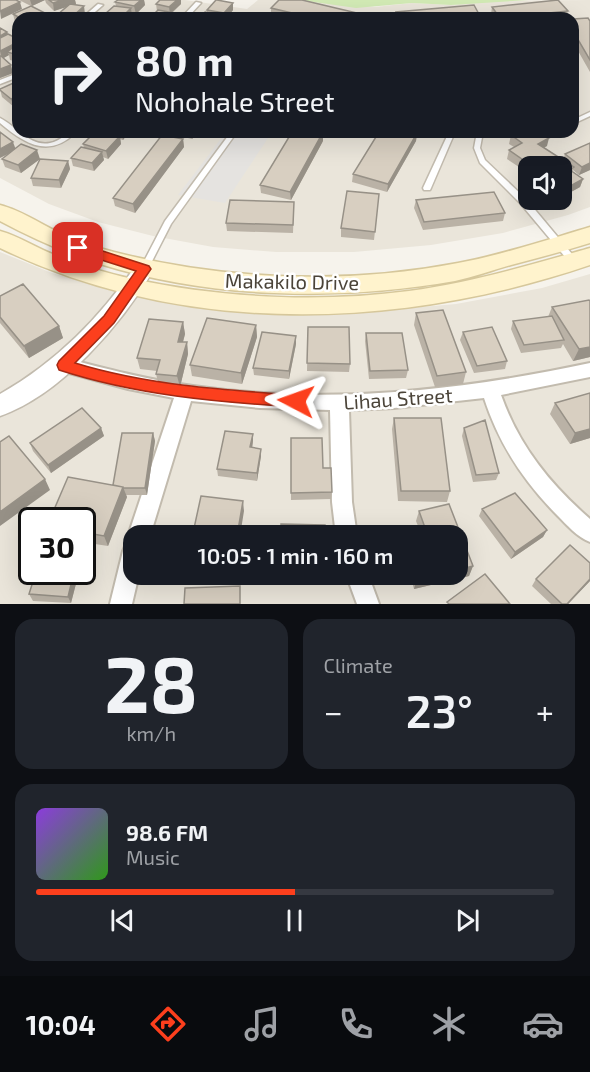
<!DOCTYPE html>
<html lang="en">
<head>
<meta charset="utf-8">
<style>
  body { margin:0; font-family:"Exo 2",sans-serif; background:#20242c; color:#f1f3f6; height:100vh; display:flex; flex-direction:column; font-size:22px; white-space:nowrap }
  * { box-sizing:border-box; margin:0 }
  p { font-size:20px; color:#9ea1a6 }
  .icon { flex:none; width:33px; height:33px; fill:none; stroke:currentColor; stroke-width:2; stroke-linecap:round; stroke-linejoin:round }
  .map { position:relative; height:604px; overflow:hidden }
  .sheet { display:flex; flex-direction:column; gap:15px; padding:15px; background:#0d0f14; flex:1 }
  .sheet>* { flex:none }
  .guide { position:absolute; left:12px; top:12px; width:567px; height:126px; border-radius:18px; box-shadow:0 6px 24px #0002; background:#171b24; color:#f1f3f6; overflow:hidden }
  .fabs { position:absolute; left:518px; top:156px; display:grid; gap:12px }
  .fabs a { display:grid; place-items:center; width:54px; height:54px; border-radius:12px; background:#171b24; box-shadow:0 6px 24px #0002; font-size:30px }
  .speed { position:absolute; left:18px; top:507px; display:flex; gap:12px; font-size:30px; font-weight:700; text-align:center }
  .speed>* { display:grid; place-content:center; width:78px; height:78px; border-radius:50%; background:#171b24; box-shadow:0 6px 24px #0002; line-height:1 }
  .speed .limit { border:3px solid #111; border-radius:9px; background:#fff; color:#111 }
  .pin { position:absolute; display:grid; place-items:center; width:51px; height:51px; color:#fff; margin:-26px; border-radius:12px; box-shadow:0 3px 9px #0006 }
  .me { position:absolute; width:66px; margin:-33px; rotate:274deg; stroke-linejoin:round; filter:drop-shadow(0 0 4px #0008) }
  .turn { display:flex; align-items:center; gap:21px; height:126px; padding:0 24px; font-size:27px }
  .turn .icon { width:78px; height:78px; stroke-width:2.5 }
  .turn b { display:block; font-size:42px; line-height:51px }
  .big { font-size:45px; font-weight:600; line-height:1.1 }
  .sheet .widget { flex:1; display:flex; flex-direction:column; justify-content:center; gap:9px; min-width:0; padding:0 21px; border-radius:18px; background:#20242c }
  .sheet .dial { align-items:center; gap:0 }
  .dial b { font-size:78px; line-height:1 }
  .song { display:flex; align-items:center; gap:18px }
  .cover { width:72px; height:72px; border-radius:9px; background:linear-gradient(135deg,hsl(270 70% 55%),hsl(110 70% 35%)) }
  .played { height:6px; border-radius:3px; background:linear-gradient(90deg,#fc3f1d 50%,#363941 50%) }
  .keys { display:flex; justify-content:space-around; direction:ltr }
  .heat { display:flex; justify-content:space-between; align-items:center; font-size:33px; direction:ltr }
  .sheet .tiles { flex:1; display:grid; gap:15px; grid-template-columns:1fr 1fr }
  .widget:last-child { grid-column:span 2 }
  .trip { position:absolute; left:123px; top:525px; width:345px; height:60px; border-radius:18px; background:#171b24; box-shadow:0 6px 24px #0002; font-weight:600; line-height:60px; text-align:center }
  .dock { display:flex; height:96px; justify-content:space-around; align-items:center; background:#090b0e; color:#9ea1a6 }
  .dock .icon { width:42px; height:42px }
  .dock .on { color:#fc3f1d }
  .dock b { font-size:27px; color:#f1f3f6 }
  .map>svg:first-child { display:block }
</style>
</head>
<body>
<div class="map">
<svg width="590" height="604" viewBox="0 0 590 604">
  <rect width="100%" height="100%" fill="#f6f3ec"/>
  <path fill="#eae5da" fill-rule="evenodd" d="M0,0H185L247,9L258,0H299L375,7L412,3L451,5L487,1L590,0V207L568,215L503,233L431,245L354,252H276L213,247L153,236L98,222L49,204L0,178ZM18,18H573V132H18ZM528,166H561V200H528Z
    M0,252L52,273L119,292L192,306L269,312H364L456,304L542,288L590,274V604H0ZM32,520H82V572H32ZM134,536H458V574H134Z"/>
  <path fill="#d2eab5" d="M300,0H529L451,5L412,3L356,8Z"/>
  <path fill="#e5e3e0" d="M226,132H272L225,203L178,195Z"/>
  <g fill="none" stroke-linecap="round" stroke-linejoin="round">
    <g stroke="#c2bbae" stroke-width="3">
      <path id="service" d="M196,2L201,3L187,18H181Z
        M98,4L103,5L88,18H82Z
        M18,73V77L0,84V80Z
        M590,112V116L573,124V120Z
        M0,118C16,126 30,147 50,143C61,141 66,132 76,132C49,159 25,144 0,123Z
        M231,132H237L171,224L147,271H141L140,269L165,221Z
        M449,132H455L431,188L430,190H424L423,188Z
        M477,132H483L480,148L485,160L526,199L577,260L578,262L577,264H571L520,203L480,163L474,148Z
        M533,132L543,133L554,132L543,138Z"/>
    </g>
    <g stroke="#c2bbae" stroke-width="4">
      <path id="minor" d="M64,358C107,369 149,380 193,386C326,405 459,391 590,363V377L501,395C519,446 550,484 590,519V542C577,537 567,525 558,516C523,481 499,444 484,398L394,408L349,410L352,502L357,536H336L332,502L330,410L260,408L191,401L150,536H134V574H139L132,604H110L123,551L126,544L131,542L128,536L174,398L128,389L58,370L55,365L58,360Z
        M346,574H368L379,604H357Z"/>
    </g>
    <g stroke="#c2bbae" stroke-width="3">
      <path id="tertiary" d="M144,262L151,264L154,269C122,324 61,395 0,416V394C58,361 99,318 137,264Z"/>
    </g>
    <g stroke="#d6c79b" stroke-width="3">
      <path id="secondary" d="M0,205C20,210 39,223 58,232C75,240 95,247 114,252C224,280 345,285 458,263C502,255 546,240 590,227V243C564,251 538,258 511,265C493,270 474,277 455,281C339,301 212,299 100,264C65,253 32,238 0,221Z
        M0,231C18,236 33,246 50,253C76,264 105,273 133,279C222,298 318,303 409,291C470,283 530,265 590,248V265C399,330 184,337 0,248Z"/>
    </g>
    <use href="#service" fill="#fff" fill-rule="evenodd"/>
    <use href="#minor" fill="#fff" fill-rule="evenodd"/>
    <use href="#tertiary" fill="#fff" fill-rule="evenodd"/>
    <use href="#secondary" fill="#fff3cd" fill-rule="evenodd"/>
  </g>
  <path fill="#bab2a6" d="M19,0H75L76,4L74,5L85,14L81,18H57V15L65,7L54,11L46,3L45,0L32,6L43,12L45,18H18V23L15,22L13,14L31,6Z
    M118,0H144L145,5L136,14L132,13V16L130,18H106L105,14L116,6L115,2Z
    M233,3V10L227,18H200L207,13V10Z
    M156,4H181L172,13H174L175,18H150L157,11Z
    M492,7L568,11L566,18H493L491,14Z
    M271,8L361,18H283L271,15Z
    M573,19L590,21V72L573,42Z
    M0,28L7,32L8,34L18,39V62L10,60L9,55L3,58L13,73L0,78Z
    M18,81V107V106L14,107L2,97L0,89Z
    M49,132H68L64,136Z
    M95,132H129L123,140L120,139L121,144L108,159L103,157L104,160L94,171L73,166L71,158L84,148L83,144Z
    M171,132H198L192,139L171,134Z
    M417,133L416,141L387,192L352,182L353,174Z
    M511,135L547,146L544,147L563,160L565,154L590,143V170L579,175L573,170V172L583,179L580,187L562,197L561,196V166H528V173L507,159L509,150L514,147L509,144Z
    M183,139L184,147L135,213L115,206L113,198Z
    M323,141L291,200L261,193L260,185Z
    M16,148L40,159L21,173L5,167L2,159L9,153L0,158Z
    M68,161L70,169L61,188L33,186L31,178Z
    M379,194L374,240L341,237V228Z
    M416,200L505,213L503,221L423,230L414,208Z
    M294,202L293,233L227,231L226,223Z
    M0,296L59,326L63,338L29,358L0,323Z
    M552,307L590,357L573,361L563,344L561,348L521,353L511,329L513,321L548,317Z
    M416,313L466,372L463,384L435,387L414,325Z
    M183,322L185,334L183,342H187L188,354L180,387L159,386L156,374L157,371L140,369L137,358Z
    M256,325L257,337L242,384L192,376L190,365Z
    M308,327L350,364L349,372L307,371Z
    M463,332L507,361L505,369L474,373L460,340Z
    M366,333L408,370L406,378L369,379L365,341Z
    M296,344L289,379L254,375L253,368Z
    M590,393V438L570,444L550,414L555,403Z
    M394,418L450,491L447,502L398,501L392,429Z
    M101,428L104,436L51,473L33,451L30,443Z
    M464,428L499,473L496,480L473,482L462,436Z
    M153,433L155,441L147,495H126L127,497L108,546L82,542V520H57L53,512L113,485Z
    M291,438L332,492L331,499L291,500Z
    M253,441L252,448L261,456L257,481L218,476L217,469Z
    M449,504L473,566L469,576L414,589L410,574H458V536H422L416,521L419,511Z
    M482,509L547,530L543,537L511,559L479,516Z
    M590,563V581L568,604H551L532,586L536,579Z
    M36,572H79L71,603L33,601L29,594Z
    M279,574H324V577H279Z"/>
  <path fill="#979187" d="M30,0H45L32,6Z
    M63,0H75L76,4L54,11L53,3Z
    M141,0H144L145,5L136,14L134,6Z
    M177,0H181V4L170,14L169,7Z
    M20,2L22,9L1,19L0,11Z
    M233,3V10L227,18H224V13Z
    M84,6L85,14L81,18H71Z
    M131,8L132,16L130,18H122Z
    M43,12L45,18H31Z
    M7,32L10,40L0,44V36Z
    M18,42V51L7,52L9,55L2,59L0,51Z
    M11,65L13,73L0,78V69Z
    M18,96V105L14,107L11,99Z
    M62,132H68L64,136Z
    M121,132H129L123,140Z
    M191,132H198L192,139Z
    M323,132V141L291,200L290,192Z
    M417,133L416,141L387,192L388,184Z
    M120,136L121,144L108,159L106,151Z
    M549,138L547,146L536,152L538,144Z
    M183,139L184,147L135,213L133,204Z
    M13,142L16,150L0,158V149Z
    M37,150L40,159L21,173L18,165Z
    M102,152L104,160L94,171L92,163Z
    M68,161L70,169L61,188L59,180Z
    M590,163V170L579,175L582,167Z
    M583,179L580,187L562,197L565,189Z
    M183,322L185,334L180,353L178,342Z
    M256,325L257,337L242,384L241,373Z
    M59,326L63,338L29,358L24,346Z
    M296,336V344L289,379V371Z
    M187,342L188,354L180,387L177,376Z
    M590,347V357L573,361L579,349Z
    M101,428L104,436L51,473L48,465Z
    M590,429V438L570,444L575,433Z
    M153,433L155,441L147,495L145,488Z
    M253,434V441L251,455L250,447Z
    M261,449V456L257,481V473Z
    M45,479L50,490L0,526V512Z
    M123,487L127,497L108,546L104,536Z
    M243,501L244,511L240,536H237Z
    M547,530L543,537L511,559L515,552Z
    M473,566L469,576L414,589L417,579L438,574H458V570Z
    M74,572H79L71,603L68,597Z
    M590,579V581L568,604H567Z"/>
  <path fill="#d8cfc1" stroke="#979187" stroke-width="1.5" d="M0,0H16L20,2L0,11Z
    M49,0H63L53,3Z
    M118,0H141L134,6L115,2Z
    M160,0H177L169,7L156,4Z
    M216,0H217L233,3L224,13L207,10Z
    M279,0H302L361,14L358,18H313L271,8Z
    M558,0L568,11L500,18L492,7Z
    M70,4L84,6L71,18L57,15Z
    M474,5L481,18H399L396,12Z
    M31,6L43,12L31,18H20L13,14Z
    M114,6L131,8L122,17L105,14Z
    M158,10L174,13L169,18H150Z
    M205,12L224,16L222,18H200Z
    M588,18L590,21V60L573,31V19Z
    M0,28L7,32L0,36Z
    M8,34L18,39V42L0,51V38Z
    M18,44V55L7,52Z
    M0,56H1L11,65L0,69Z
    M18,81V96L11,99L0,90V89Z
    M0,132L13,142L0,149Z
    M95,132H104L120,136L106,151L83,144Z
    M292,132H323L290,192L260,185Z
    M379,132L417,133L388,184L353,174Z
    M518,132H540L549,138L538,144L574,167L570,170L583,179L565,189L561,186V166H532L509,150L522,143L511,135Z
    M162,135L183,139L133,204L113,198Z
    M590,143V163L582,167L565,154Z
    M21,144L37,150L18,165L2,159Z
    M81,147L102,152L92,163L71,158Z
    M40,159L68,161L59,180L31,178Z
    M347,191L379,194L375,232L341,228Z
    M494,192L505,213L424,222L416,200Z
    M230,200L294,202L293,225L226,223Z
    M23,284L59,326L24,346L0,317V296Z
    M589,300L590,301V347L579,349L552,307Z
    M443,310L466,372L437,376L416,313Z
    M552,316L564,340L524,345L513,321Z
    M207,318L256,325L241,373L190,365Z
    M149,319L183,322L178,342H187L177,376L156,374L160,360L137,358Z
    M308,327H349L350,364L307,363Z
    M492,327L507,361L477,366L463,332Z
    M262,332L296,336L289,371L253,368Z
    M366,333H402L408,370L370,371Z
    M590,393V429L575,433L555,403Z
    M82,408L101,428L48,465L30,443Z
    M394,418H441L450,491H401Z
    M485,420L499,473L476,475L464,428Z
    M225,431L253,434L250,447L261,449L257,473L217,469Z
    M122,433H153L145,488H123V487L113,485Z
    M9,436L45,479L0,512V442Z
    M291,438H322L323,468H331L332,492L291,493Z
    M68,477L123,487L104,536L82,532V520H75L77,516L53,512Z
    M515,493L547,530L515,552L482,509Z
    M201,496L243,501L237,536H184L185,532L193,533Z
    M449,504L473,566L458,570V536H428L419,511Z
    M281,524L325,525V536H281Z
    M570,545L590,563V579L567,604H562L536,579Z
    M36,572H74L68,597L29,594Z
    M415,574H438L417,579Z
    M485,574L510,604H449L447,602Z
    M240,586V604H184L185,588Z"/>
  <path fill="#fc3f1d" stroke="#a42913" stroke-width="1.5" d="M78,243L149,266L151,269L114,323L75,363C147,385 222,390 296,395L301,397L303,401L301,406L296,407C215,402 136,395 59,370L57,365L59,361L104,316L136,271L73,251L72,248Z"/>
  <g text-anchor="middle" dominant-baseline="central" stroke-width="5" stroke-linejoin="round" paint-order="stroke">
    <g font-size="20" fill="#4b4439" stroke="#fff">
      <text transform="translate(292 281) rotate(1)">Makakilo Drive</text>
      <text transform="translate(398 398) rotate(-4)">Lihau Street</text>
    </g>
  </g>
</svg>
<div class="fabs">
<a><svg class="icon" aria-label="sound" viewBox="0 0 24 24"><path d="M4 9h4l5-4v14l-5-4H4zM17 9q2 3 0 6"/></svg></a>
</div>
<div class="speed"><div class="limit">30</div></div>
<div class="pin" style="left:78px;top:248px;background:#d93025"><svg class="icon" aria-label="arrive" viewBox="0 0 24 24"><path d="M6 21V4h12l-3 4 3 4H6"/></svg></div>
<svg class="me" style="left:296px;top:401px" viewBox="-20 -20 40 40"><path d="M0-17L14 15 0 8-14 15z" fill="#fc3f1d" stroke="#fff" stroke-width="4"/></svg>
<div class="trip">10:05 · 1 min · 160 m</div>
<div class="guide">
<div class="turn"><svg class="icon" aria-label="right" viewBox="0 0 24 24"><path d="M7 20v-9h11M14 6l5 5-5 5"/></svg><div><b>80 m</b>Nohohale Street</div></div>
</div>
</div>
<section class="sheet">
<div class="tiles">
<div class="widget dial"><b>28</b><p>km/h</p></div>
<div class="widget"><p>Climate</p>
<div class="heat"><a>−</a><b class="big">23°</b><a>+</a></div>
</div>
<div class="widget">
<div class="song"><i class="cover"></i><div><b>98.6 FM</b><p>Music</p></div></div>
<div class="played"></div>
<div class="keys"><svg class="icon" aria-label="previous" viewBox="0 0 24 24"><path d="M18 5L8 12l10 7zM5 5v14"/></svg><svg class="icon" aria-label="pause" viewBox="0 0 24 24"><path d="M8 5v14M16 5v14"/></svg><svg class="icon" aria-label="next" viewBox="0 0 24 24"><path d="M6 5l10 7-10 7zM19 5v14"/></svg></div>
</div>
</div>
</section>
<nav class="dock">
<b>10:04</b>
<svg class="icon on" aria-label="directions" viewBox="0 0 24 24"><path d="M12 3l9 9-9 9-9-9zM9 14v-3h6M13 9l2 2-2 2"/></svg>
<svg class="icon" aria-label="music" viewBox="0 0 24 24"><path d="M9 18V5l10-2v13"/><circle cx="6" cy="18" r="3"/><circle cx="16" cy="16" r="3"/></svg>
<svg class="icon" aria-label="phone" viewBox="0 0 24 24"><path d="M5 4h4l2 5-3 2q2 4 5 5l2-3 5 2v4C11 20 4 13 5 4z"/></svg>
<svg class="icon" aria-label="climate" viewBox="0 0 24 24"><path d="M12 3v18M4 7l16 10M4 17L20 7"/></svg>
<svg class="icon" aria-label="car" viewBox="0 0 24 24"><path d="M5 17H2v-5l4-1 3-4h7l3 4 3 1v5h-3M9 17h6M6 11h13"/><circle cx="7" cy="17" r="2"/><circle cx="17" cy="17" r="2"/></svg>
</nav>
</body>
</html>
